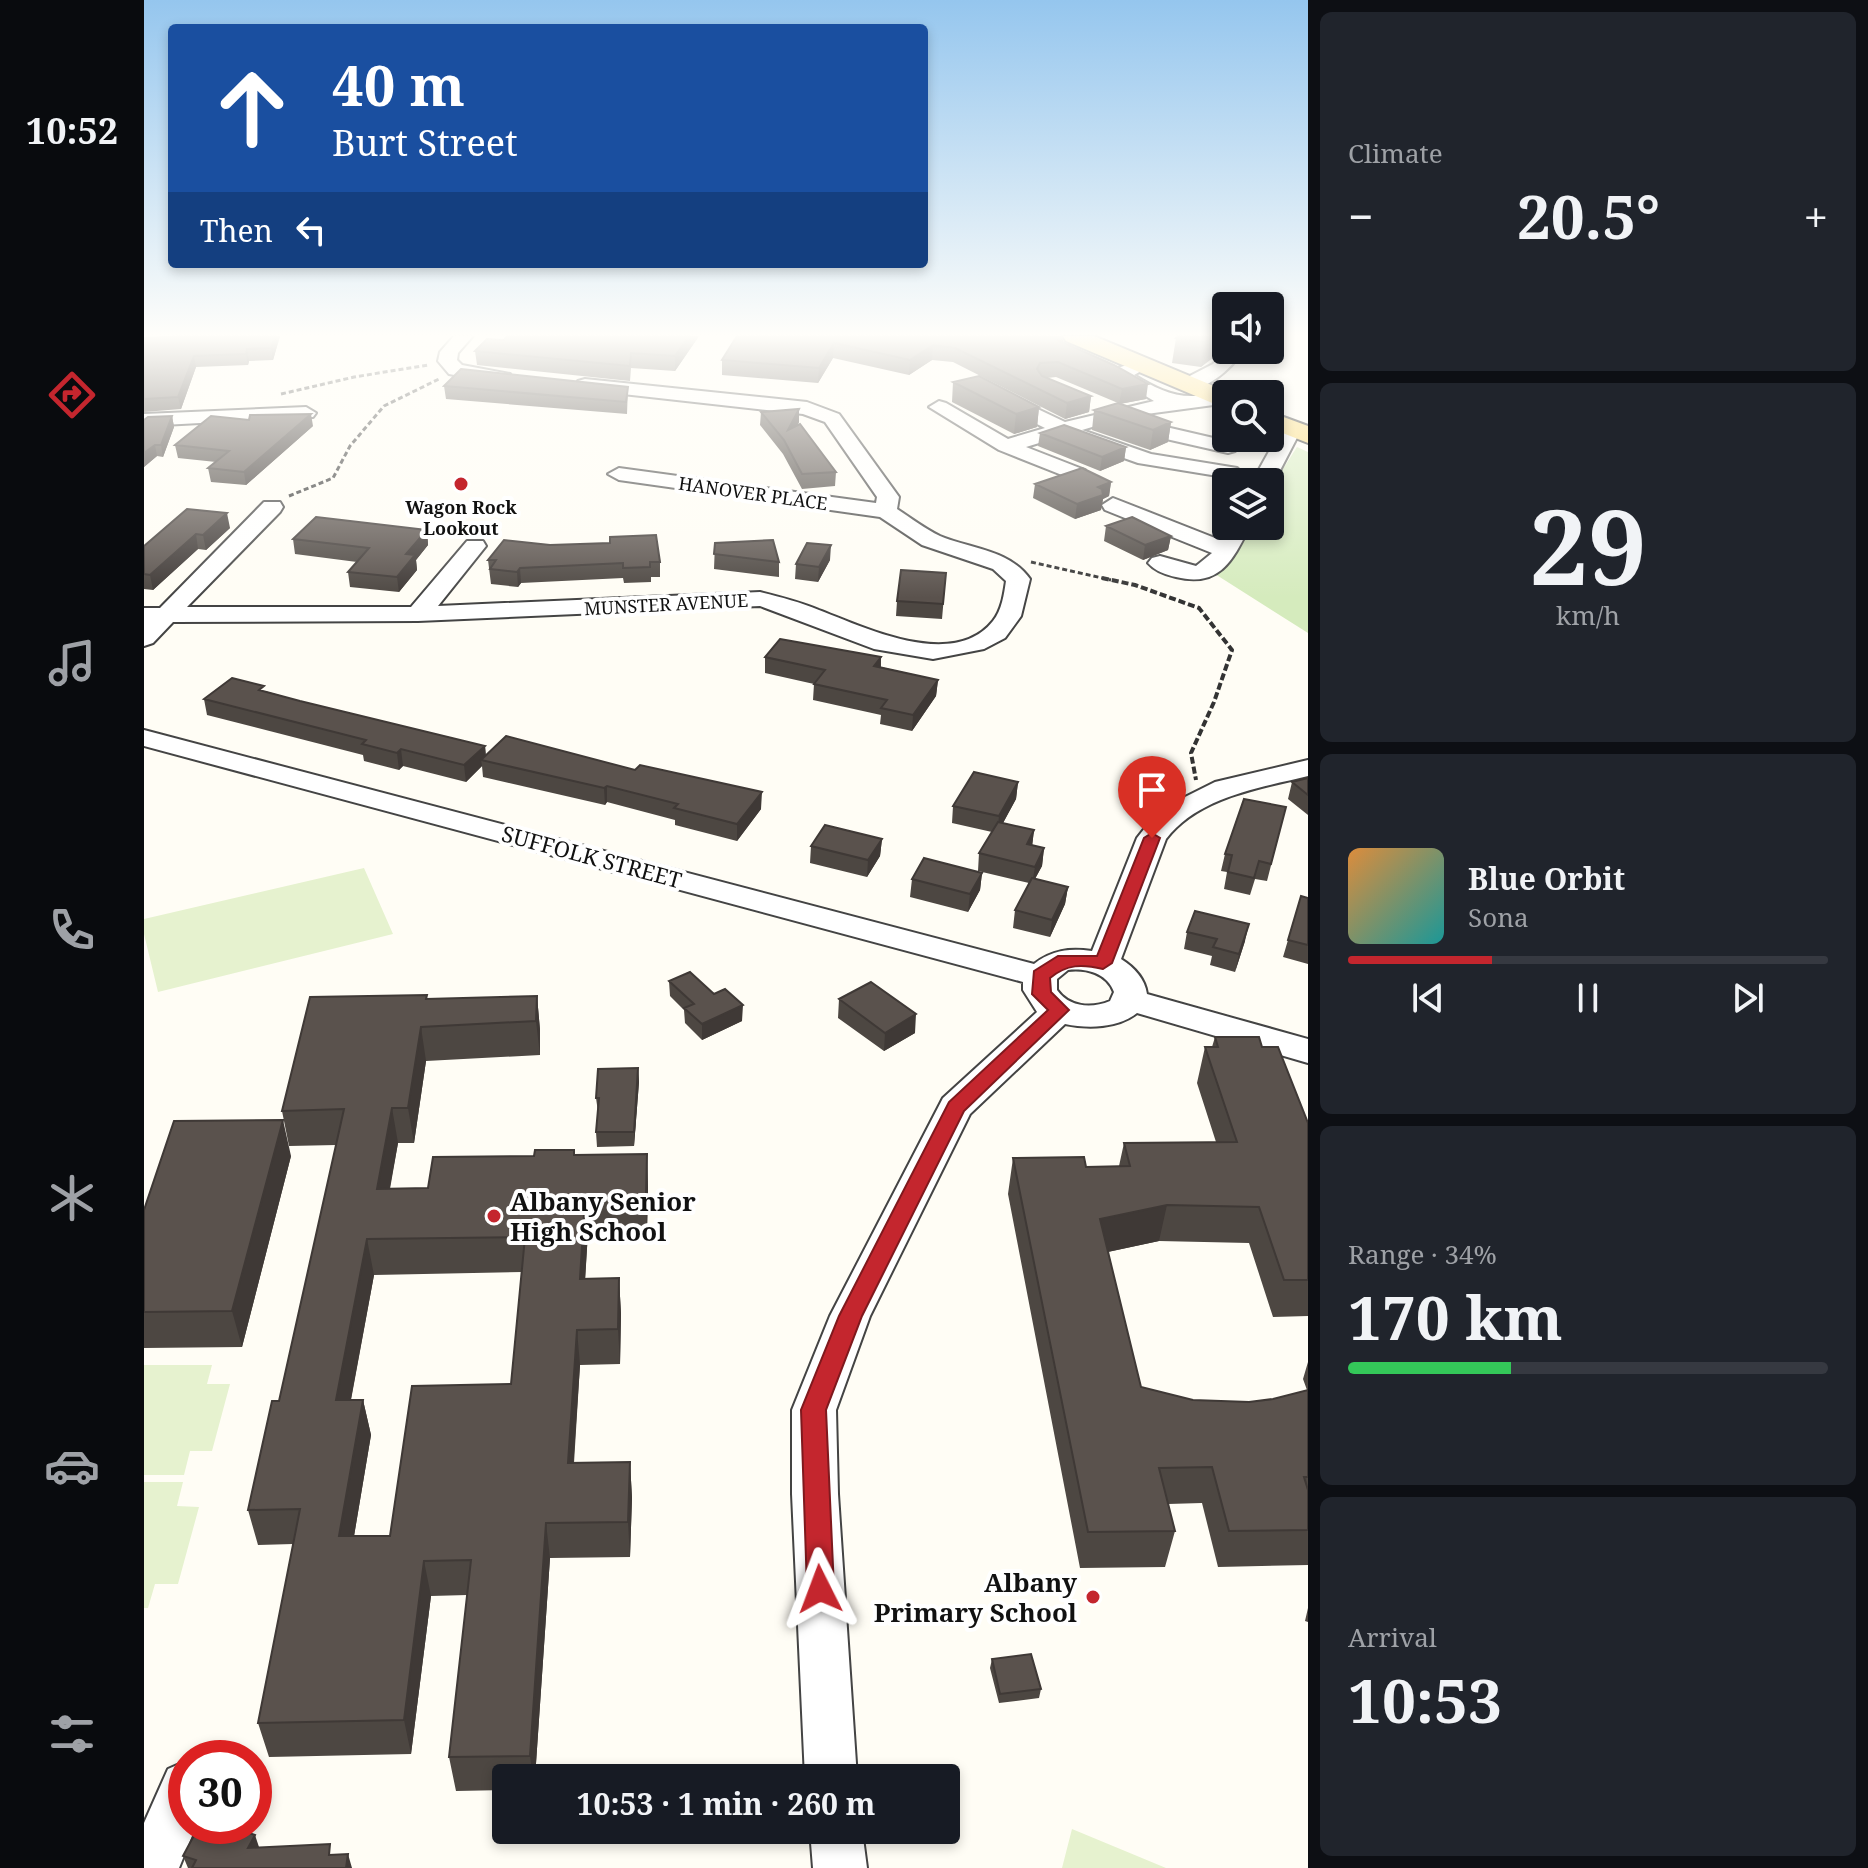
<!DOCTYPE html>
<html lang="en">
<head>
<meta charset="utf-8">
<style>
  body { margin:0; font-family:"Noto Serif",serif; background:#20242c; color:#f1f3f6; height:100vh; display:flex; flex-direction:column; font-size:30px; white-space:nowrap }
  * { box-sizing:border-box; margin:0 }
  p { font-size:26px; color:#9ea1a6 }
  .icon { flex:none; width:44px; height:44px; fill:none; stroke:currentColor; stroke-width:2; stroke-linecap:round; stroke-linejoin:round }
  .map { position:relative; flex:1; overflow:hidden }
  .panel { display:flex; flex-direction:column; gap:12px; padding:12px; background:#0d0f14; width:560px }
  .panel>* { flex:none }
  .guide { position:absolute; left:24px; top:24px; width:760px; height:244px; border-radius:8px; box-shadow:0 4px 12px #0003; background:#1a4fa0; color:#fff; overflow:hidden }
  .tools { position:absolute; left:1068px; top:292px; display:grid; gap:16px }
  .tools a { display:grid; place-items:center; width:72px; height:72px; border-radius:8px; background:#171b24; box-shadow:0 4px 12px #0003; font-size:40px }
  .speed { position:absolute; left:24px; top:1740px; display:flex; gap:16px; font-size:40px; font-weight:700; text-align:center }
  .speed>* { display:grid; place-content:center; width:104px; height:104px; border-radius:50%; background:#171b24; box-shadow:0 4px 12px #0003; line-height:1 }
  .speed .limit { border:12px solid #d22; background:#fff; color:#111 }
  .pin { position:absolute; display:grid; place-items:center; width:68px; height:68px; color:#fff; margin:-82px -34px; border-radius:50% 50% 50% 0; rotate:-45deg; box-shadow:0 0 8px #0007 }
  .pin .icon { rotate:45deg }
  .me { position:absolute; width:88px; margin:-44px; rotate:357deg; stroke-linejoin:round; filter:drop-shadow(0 0 6px #0008) }
  .turn { display:flex; align-items:center; gap:28px; height:168px; padding:0 32px; font-size:36px }
  .turn .icon { width:104px; height:104px; stroke-width:2.5 }
  .turn b { display:block; font-size:56px; line-height:68px }
  .then { display:flex; align-items:center; height:76px; padding:0 32px; background:#0003; gap:16px; font-size:30px }
  .big { font-size:60px; font-weight:700; line-height:1.1 }
  .panel .tile { flex:1; display:flex; flex-direction:column; justify-content:center; gap:12px; min-width:0; padding:0 28px; border-radius:12px; background:#20242c }
  .panel .dial { align-items:center; gap:0 }
  .dial b { font-size:104px; line-height:1 }
  .song { display:flex; align-items:center; gap:24px }
  .cover { width:96px; height:96px; border-radius:12px; background:linear-gradient(135deg,hsl(30 70% 55%),hsl(180 70% 35%)) }
  .played { height:8px; border-radius:4px; background:linear-gradient(90deg,#c4262e 30%,#363941 30%) }
  .keys { display:flex; justify-content:space-around; direction:ltr }
  .heat { display:flex; justify-content:space-between; align-items:center; font-size:44px; direction:ltr }
  .charge { height:12px; border-radius:6px; background:linear-gradient(90deg,#34c759 34%,#363941 0) }
  .trip { position:absolute; left:348px; top:1764px; width:468px; height:80px; border-radius:8px; background:#171b24; box-shadow:0 4px 12px #0003; font-weight:700; line-height:80px; text-align:center }
  main { display:flex; flex:1; min-height:0 }
  .menu { display:flex; flex-direction:column; width:144px; justify-content:space-around; align-items:center; background:#090b0e; color:#9ea1a6 }
  .menu .icon { width:56px; height:56px }
  .menu .selected { color:#c4262e }
  .menu b { font-size:36px; color:#f1f3f6 }
  .map>svg:first-child { display:block }
</style>
</head>
<body>
<main>
<nav class="menu">
<b>10:52</b>
<svg class="icon selected" aria-label="directions" viewBox="0 0 24 24"><path d="M12 3l9 9-9 9-9-9zM9 14v-3h6M13 9l2 2-2 2"/></svg>
<svg class="icon" aria-label="music" viewBox="0 0 24 24"><path d="M9 18V5l10-2v13"/><circle cx="6" cy="18" r="3"/><circle cx="16" cy="16" r="3"/></svg>
<svg class="icon" aria-label="phone" viewBox="0 0 24 24"><path d="M5 4h4l2 5-3 2q2 4 5 5l2-3 5 2v4C11 20 4 13 5 4z"/></svg>
<svg class="icon" aria-label="climate" viewBox="0 0 24 24"><path d="M12 3v18M4 7l16 10M4 17L20 7"/></svg>
<svg class="icon" aria-label="car" viewBox="0 0 24 24"><path d="M5 17H2v-5l4-1 3-4h7l3 4 3 1v5h-3M9 17h6M6 11h13"/><circle cx="7" cy="17" r="2"/><circle cx="17" cy="17" r="2"/></svg>
<svg class="icon" aria-label="filters" viewBox="0 0 24 24"><path d="M4 7h16M4 17h16"/><circle cx="9" cy="7" r="2"/><circle cx="15" cy="17" r="2"/></svg>
</nav>
<div class="map">
<svg width="1164" height="1868" viewBox="0 0 1164 1868">
  <rect width="100%" height="100%" fill="#fffdf5"/>
  <path fill="#d5ebbd" d="M1153,447L1164,452V633L1071,574L1102,526H1126V489Z"/>
  <path fill="#e6f2cf" d="M220,868L249,934L14,992L0,934V919Z
    M0,1365H68L63,1384H86L68,1451H46L40,1475H0Z
    M0,1482H39L33,1506L55,1507L34,1584H11L4,1608H0Z
    M928,1829L1022,1868H918Z"/>
  <g fill="none" stroke-linecap="round" stroke-linejoin="round">
    <g stroke="#444" stroke-width="4">
      <path id="minor" d="M310,336H329L314,353L313,360L318,365L366,374L368,378L366,382L359,384L305,374L294,361L296,352Z
        M1082,349L1100,350C1088,367 1062,394 1038,388L1035,384L1038,380L1069,364Z
        M999,359L1008,365L990,375C1009,387 1028,397 1051,396C1062,395 1073,391 1084,394L1082,403L1077,404L995,415L1022,427L1091,443L1094,447L1091,451L1084,453L1009,436L975,419L938,430L1007,454L1093,468L1097,472L1093,476L1086,478L994,463L918,436L882,447L941,470L944,475L933,481L855,450L785,407L795,401L802,403L864,439L901,428L848,402L845,398L848,394H862L921,422L1010,401L970,377L974,368Z
        M441,379L663,402L695,414L755,497L753,509C767,518 781,529 796,536C827,549 866,550 886,579L877,616L861,638L840,649L789,659L730,649L616,606L274,621L29,622L9,643L0,646V608H16L120,502H136L139,507L136,512L43,607H267L323,541H339L342,546L294,606L616,592C636,597 656,602 675,610C720,627 809,671 849,621C858,610 860,594 862,581L849,569L778,545L736,517L475,480L464,474L475,468L732,503L733,497L681,422L659,414L434,389L431,385L434,381Z
        M162,407L172,413L169,417L0,426V414Z
        M1148,422L1158,428L1130,482L1126,487V482H1108L1138,428Z
        M969,498L1076,540L1084,526H1106C1089,560 1076,588 1032,577C1022,575 1011,571 1004,563L1008,558L1016,556L1052,566L1068,553L961,510L958,505Z
        M0,730L890,964C908,950 925,948 948,951L993,838L1015,810L1071,782L1164,760V776C1115,788 1054,797 1022,839L977,959C990,967 1001,979 1003,994L1164,1039V1063L993,1013C974,1028 945,1029 921,1024L826,1114L726,1316L692,1410L694,1494L713,1778H661L648,1494V1410L686,1316L799,1098L893,1012L879,990V982L0,746ZM924,970C942,968 963,973 970,992L966,1001C947,1009 925,1007 913,990V979Z
        M42,1761V1826H52L35,1868H0V1823L24,1769Z
        M666,1830H718L723,1868H669Z"/>
    </g>
    <g stroke="#222" stroke-width="4">
      <path id="major" d="M919,336H950L1089,394H1082V407L1073,405L922,341Z
        M1126,412L1164,426V443L1126,428Z"/>
    </g>
    <path stroke="#333" stroke-width="3" stroke-dasharray="5 3" stroke-linecap="butt" d="M137,394L210,377L284,365
      M145,496L189,478L206,446L240,406L295,379
      M887,562L967,580"/>
    <path stroke="#333" stroke-width="4" stroke-dasharray="7 3" stroke-linecap="butt" d="M958,578L991,585L1055,608L1088,650L1070,702L1047,753L1052,780"/>
    <use href="#minor" fill="#fff" fill-rule="evenodd"/>
    <use href="#major" fill="#f9d66b" fill-rule="evenodd"/>
  </g>
  <path fill="#4d4742" fill-rule="evenodd" d="M35,336H136L129,360L105,361L104,365L52,367L37,409L0,412V338Z
    M555,336L531,371L487,368L486,381L333,365L331,351L360,340Z
    M593,336L919,341L918,342L1002,399L976,404L1027,422L1024,442L1006,450L948,430L950,410L974,403L912,377L903,378L947,396L945,412L921,419L809,362L788,360L765,375L689,358L674,383L578,375V360Z
    M1082,336L1057,367L1028,363L1032,338Z
    M809,382L895,407L893,427L870,434L808,402Z
    M300,386L484,387L483,414L302,399Z
    M655,409V422L653,426L692,472L691,486L658,489L639,454L616,425L617,412Z
    M28,416L30,427L19,457L13,456L0,467V420Z
    M169,426L102,485L67,482L64,468L72,462L34,458L31,445Z
    M896,433L982,447L980,461L956,471L894,446Z
    M967,482L965,496L959,499L957,510L931,519L889,498L891,484Z
    M43,509L86,528L62,550L54,549L9,590L0,589V546Z
    M962,526L1027,536L1024,550L999,560L960,541Z
    M283,530L284,545L272,560L273,570L255,592L206,587L204,572L213,562L151,554L149,539Z
    M571,543L635,562V577L570,569Z
    M344,560L516,562V577H507V582L480,583L479,578L377,583L374,587L347,584Z
    M686,560L674,582L651,579L652,564Z
    M802,573L798,619L752,616L753,601Z
    M621,657H737V667L794,680L792,696L768,731L736,724L737,715L669,700L670,684L621,673Z
    M121,691L156,701L341,746L342,756L617,809L593,841L531,825V820L463,802L461,805L339,777L338,766L322,782L259,766L255,770L220,761L219,755L63,715L60,699Z
    M1164,778V815L1144,799L1148,782Z
    M874,782L872,799L859,823L890,830L888,846L900,848L898,866L891,879L924,887L921,904L906,937L869,928L871,910L885,883L834,871L835,853L848,832L808,823L809,806Z
    M1142,807L1123,881L1111,879L1106,895L1080,889L1083,872L1077,871L1081,854Z
    M738,839L736,856L723,877L666,863L667,846Z
    M838,873L836,890L824,912L766,897L768,879Z
    M1164,898V964L1139,957L1144,940Z
    M1043,932L1101,941L1091,972L1066,965L1068,956L1040,949Z
    M525,981L598,1021L558,1040L541,1023L540,1010L526,996Z
    M283,995V999L393,996L396,1030V1055L282,1061L270,1143H254L246,1189L284,1188L431,1155L503,1154L504,1189L503,1231L444,1232L441,1279L475,1278L477,1314L476,1364L436,1365L430,1463L486,1462L488,1498L486,1557L406,1558L391,1778H362V1790L312,1791L305,1757L323,1595L287,1596L267,1754L125,1757L114,1723L149,1544L114,1545L104,1510L135,1401L192,1145L145,1146L138,1111ZM378,1272L367,1384L246,1536H210L227,1435L219,1400H207L230,1275Z
    M695,999L771,1033L740,1051L694,1018Z
    M1071,1037L1118,1047L1164,1123V1316L1129,1317L1105,1243L1015,1241L964,1252L997,1387L1049,1400L1105,1402L1129,1399L1163,1390L1159,1379L1164,1362V1565L1074,1567L1058,1503L1024,1504L1031,1531L1021,1567L936,1568L864,1194L869,1158L942,1167L975,1166L980,1143L1072,1142L1053,1083L1061,1047H1068Z
    M494,1068L495,1082L490,1146L453,1147L452,1132L454,1112L452,1098Z
    M147,1156L98,1347L0,1348V1210Z
    M1164,1608V1622L1161,1621Z
    M848,1659L897,1689L895,1698L855,1703L846,1668Z
    M115,1847L189,1855L208,1868H44L39,1856Z"/>
  <path fill="#3f3936" d="M131,336H136L129,360L127,348Z
    M545,336H555L531,371V356Z
    M899,336H919V341L898,348Z
    M1069,336H1082V348L1057,367L1061,342Z
    M690,343L689,358L674,383L675,368Z
    M789,345L788,360L765,375L766,360Z
    M103,349L105,361L104,365L102,354Z
    M50,356L52,367L37,409L34,397Z
    M1004,384L1002,399L975,404L978,389Z
    M947,396L945,412L921,419L923,403Z
    M895,407L893,427L870,434L872,414Z
    M655,409V422L644,444V430Z
    M167,414L169,426L102,485L100,472Z
    M28,416L30,427L19,457L17,445Z
    M1027,422L1024,442L1006,450L1009,430Z
    M11,445L13,456L0,467V453Z
    M982,447L980,461L956,471L958,457Z
    M967,482L965,496L959,499L957,510L931,519L933,504L954,487Z
    M83,513L86,528L62,550L59,535Z
    M283,530L284,545L272,560L273,570L255,592L253,577L262,554Z
    M52,534L54,549L9,590L6,575Z
    M1027,536L1024,550L999,560L1001,545Z
    M687,545L686,560L674,582L675,567Z
    M376,568L377,583L374,587L373,572Z
    M737,657L736,673L730,666Z
    M794,680L792,696L768,731L769,715Z
    M341,746L342,761L337,760L338,766L322,782L320,765Z
    M257,749L259,766L255,770L253,753Z
    M874,782L872,799L853,834L855,816Z
    M463,786V802L461,805L460,788Z
    M618,792L617,809L593,841V824Z
    M890,830L888,847L883,844Z
    M738,839L736,856L723,877L724,860Z
    M900,848L898,866L888,884L891,867Z
    M838,873L836,890L824,912L826,894Z
    M924,887L921,904L906,937L908,920Z
    M1105,924L1101,941L1091,972L1095,954Z
    M393,996L396,1030V1055L392,1021Z
    M599,1005L598,1021L558,1040V1024Z
    M772,1014L771,1033L740,1051L741,1033Z
    M277,1027L282,1061L270,1143L264,1108Z
    M494,1068L495,1082L490,1146V1132Z
    M248,1108L254,1143L239,1224L233,1189Z
    M139,1120L147,1156L98,1347L88,1311Z
    M503,1154L504,1189L503,1231L502,1196Z
    M441,1197L444,1232L439,1315L436,1279Z
    M1023,1205L1015,1241L949,1255L956,1219Z
    M223,1239L230,1275L200,1436L192,1400Z
    M475,1278L477,1314L476,1364L474,1329Z
    M433,1330L436,1365L427,1499L424,1463Z
    M219,1400L227,1435L204,1572L195,1536Z
    M486,1462L488,1498L486,1557L484,1522Z
    M402,1523L406,1558L391,1778H389L386,1756Z
    M280,1561L287,1596L267,1754L260,1720Z
    M111,1835L122,1868L104,1848Z
    M204,1854L208,1868H202Z"/>
  <path fill="#5a524d" stroke="#3f3936" stroke-width="2" fill-rule="evenodd" d="M35,336H131L127,348L103,349L102,354L50,356L34,397L0,399V338Z
    M363,336H545L531,356L487,353L486,366L331,351L343,339L360,340Z
    M593,336H905L970,365L1004,384L978,389L914,362L896,363L893,369L898,376L947,396L923,403L811,348L789,345L766,360L690,343L675,368L578,360Z
    M1034,336H1069L1061,342L1032,338Z
    M317,369L484,387L482,402L300,386Z
    M835,376L895,407L872,414L809,382Z
    M974,403L1027,422L1009,430L950,410Z
    M655,409L644,430L656,424L692,472L658,474L640,440L617,412Z
    M167,414L100,472L64,468L85,451L31,445L67,416L105,420L106,415Z
    M28,416L17,445H11L0,453V420L4,417Z
    M920,425L982,447L958,457L896,433Z
    M938,468L967,482L954,487L958,489L959,495L933,504L891,484Z
    M43,509L83,513L59,535L52,534L6,575L0,574V546Z
    M172,517L283,530L262,554L271,555L253,577L204,572L225,548L149,539Z
    M988,517L1027,536L1001,545L962,526Z
    M512,535L516,562H506V567L479,568V563L376,568L373,572L346,569L352,560H344L360,540L406,545L466,543V537Z
    M629,540L635,562L570,554L571,543Z
    M663,543L687,545L675,567L652,564Z
    M757,570L802,573L799,604L753,601Z
    M636,639L737,657L730,666L794,680L769,715L737,708L743,700L670,684L681,670L621,657Z
    M88,678L120,686L115,690L156,701L341,746L320,765L257,749L253,753L218,744L222,740L60,699Z
    M362,736L491,770L496,765L618,792L593,824L530,808L534,804L463,786L460,788L337,760Z
    M830,772L874,782L855,816L809,806Z
    M1164,778V795L1148,782Z
    M1100,799L1142,807L1127,864L1115,861L1110,878L1084,872L1088,855L1081,854Z
    M854,822L890,830L883,844L900,848L891,867L835,853Z
    M681,825L738,839L724,860L667,846Z
    M780,858L838,873L826,894L768,879Z
    M888,878L924,887L908,920L871,910Z
    M1157,896L1164,898V945L1144,940Z
    M1051,911L1105,924L1095,954L1069,947L1073,939L1043,932Z
    M546,972L570,994L581,989L599,1005L558,1024L540,1008L550,1004L525,981Z
    M727,982L772,1014L741,1033L695,999Z
    M283,995L282,999L393,996L392,1021L277,1027L264,1108H248L233,1189L284,1188L289,1157L390,1156L391,1150H430V1155L503,1154L502,1196L441,1197L436,1279L475,1278L474,1329L433,1330L424,1463L486,1462L484,1522L402,1523L386,1756L305,1757L327,1560L280,1561L260,1720L114,1723L156,1509L104,1510L128,1401H135L200,1109L138,1111L166,997ZM381,1237L367,1384L268,1386L246,1536H195L219,1400H192L223,1239Z
    M1071,1037H1115L1118,1047H1134L1164,1123V1280H1140L1115,1207L1023,1205L956,1219L997,1387L1049,1400L1105,1402L1129,1399L1164,1390V1477H1160L1164,1490V1530L1085,1531L1068,1467L1015,1468L1031,1531L944,1532L869,1158L940,1157L942,1167L986,1166L980,1143L1093,1142L1061,1047H1074Z
    M494,1068L490,1132H452L455,1098H452L454,1069Z
    M139,1120L88,1311L0,1312V1210L30,1121Z
    M887,1654L897,1689L856,1694L848,1659Z
    M55,1826H84L111,1835L104,1848L186,1844L185,1855L204,1854L202,1868H48L52,1860L39,1856Z"/>
  <linearGradient id="sky" x2="0" y2="1"><stop stop-color="#95c6ee"/><stop offset="0.56" stop-color="#fffefa"/><stop offset="1" stop-color="#fffefa" stop-opacity="0"/></linearGradient>
  <rect width="1164" height="598" fill="url(#sky)"/>
  <path fill="#c4262e" stroke="#7f191e" stroke-width="2" d="M1008,833L1016,838L968,963L959,969C938,964 923,964 906,978L907,992L925,1010L820,1111L718,1316L682,1410L690,1589L686,1597L676,1601L667,1597L663,1589L657,1410L695,1316L805,1102L904,1010L888,994L890,971L914,956H953L1000,838Z"/>
  <g fill="#c4262e" stroke="#fff" stroke-width="3">
    <circle cx="317" cy="484" r="8"/>
    <circle cx="350" cy="1216" r="8"/>
    <circle cx="949" cy="1597" r="8"/>
  </g>
  <g text-anchor="middle" dominant-baseline="central" stroke-width="8" stroke-linejoin="round" paint-order="stroke">
    <g font-size="18" fill="#111" stroke="#fff">
      <text transform="translate(609 493) rotate(8)">HANOVER PLACE</text>
      <text transform="translate(522 604) rotate(-3)">MUNSTER AVENUE</text>
    </g>
    <g font-size="18" font-weight="bold" fill="#111" stroke="#fff">
      <text x="317" y="507">Wagon Rock<tspan x="317" dy="21">Lookout</tspan></text>
    </g>
    <g font-size="22" fill="#111" stroke="#fff">
      <text transform="translate(448 856) rotate(15)">SUFFOLK STREET</text>
    </g>
    <g font-size="26" font-weight="bold" fill="#111" stroke="#fff" text-anchor="start">
      <text x="366" y="1201">Albany Senior<tspan x="366" dy="30">High School</tspan></text>
      <text x="933" y="1582" text-anchor="end">Albany<tspan x="933" dy="30">Primary School</tspan></text>
    </g>
  </g>
</svg>
<div class="tools">
<a><svg class="icon" aria-label="sound" viewBox="0 0 24 24"><path d="M4 9h4l5-4v14l-5-4H4zM17 9q2 3 0 6"/></svg></a>
<a><svg class="icon" aria-label="search" viewBox="0 0 24 24"><circle cx="10" cy="10" r="6"/><path d="M15 15l6 6"/></svg></a>
<a><svg class="icon" aria-label="layers" viewBox="0 0 24 24"><path d="M12 4l9 5-9 5-9-5zM3 14l9 5 9-5"/></svg></a>
</div>
<div class="speed"><div class="limit">30</div></div>
<div class="pin" style="left:1008px;top:838px;background:#d93025"><svg class="icon" aria-label="arrive" viewBox="0 0 24 24"><path d="M6 21V4h12l-3 4 3 4H6"/></svg></div>
<svg class="me" style="left:676px;top:1589px" viewBox="-20 -20 40 40"><path d="M0-17L14 15 0 8-14 15z" fill="#c4262e" stroke="#fff" stroke-width="4"/></svg>
<div class="trip">10:53 · 1 min · 260 m</div>
<div class="guide">
<div class="turn"><svg class="icon" aria-label="ahead" viewBox="0 0 24 24"><path d="M12 20V5M6 11l6-6 6 6"/></svg><div><b>40 m</b>Burt Street</div></div>
<div class="then">Then<svg class="icon" aria-label="left" viewBox="0 0 24 24"><path d="M17 20v-9H6M10 6l-5 5 5 5"/></svg></div>
</div>
</div>
<section class="panel">
<div class="tile"><p>Climate</p>
<div class="heat"><a>−</a><b class="big">20.5°</b><a>+</a></div>
</div>
<div class="tile dial"><b>29</b><p>km/h</p></div>
<div class="tile">
<div class="song"><i class="cover"></i><div><b>Blue Orbit</b><p>Sona</p></div></div>
<div class="played"></div>
<div class="keys"><svg class="icon" aria-label="previous" viewBox="0 0 24 24"><path d="M18 5L8 12l10 7zM5 5v14"/></svg><svg class="icon" aria-label="pause" viewBox="0 0 24 24"><path d="M8 5v14M16 5v14"/></svg><svg class="icon" aria-label="next" viewBox="0 0 24 24"><path d="M6 5l10 7-10 7zM19 5v14"/></svg></div>
</div>
<div class="tile"><p>Range · 34%</p><b class="big">170 km</b><div class="charge"></div></div>
<div class="tile"><p>Arrival</p><b class="big">10:53</b></div>
</section>
</main>
</body>
</html>
